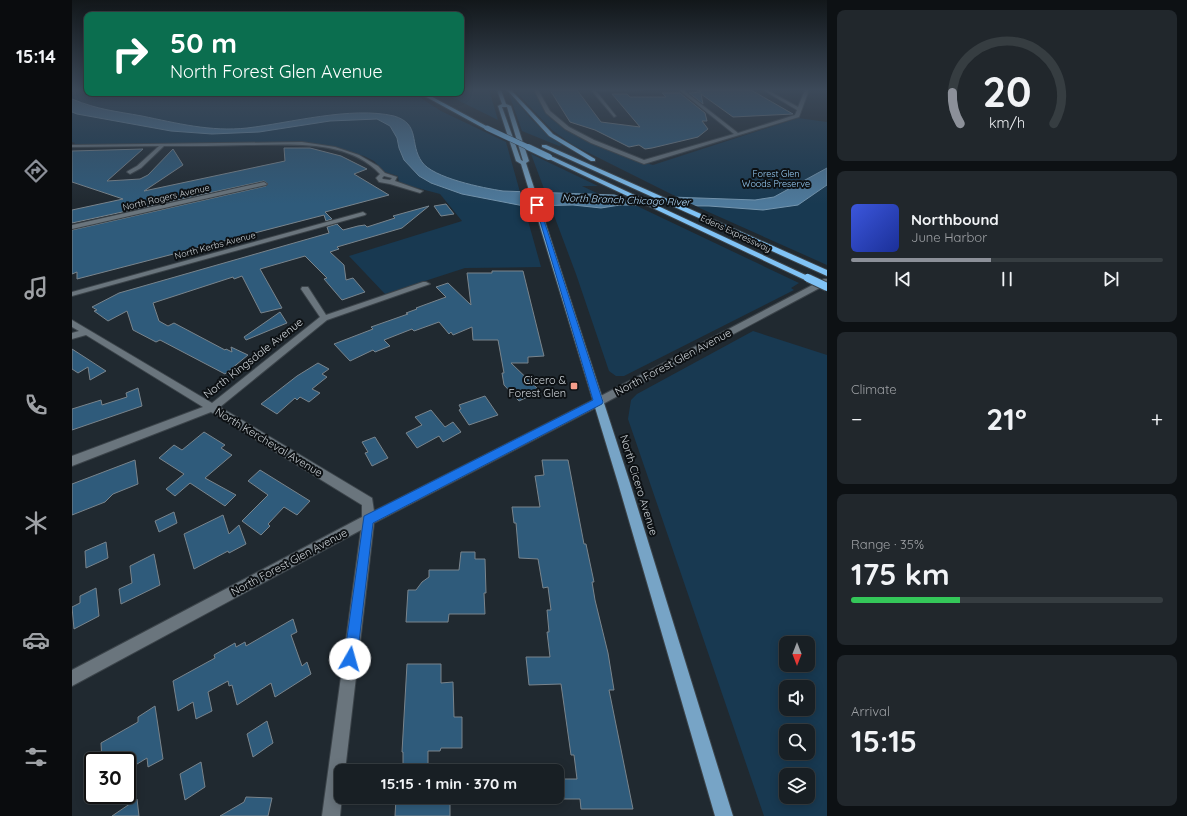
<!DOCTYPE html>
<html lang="en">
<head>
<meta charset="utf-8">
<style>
  body { margin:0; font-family:Quicksand,sans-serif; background:#21272c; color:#f1f3f6; height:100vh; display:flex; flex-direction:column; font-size:15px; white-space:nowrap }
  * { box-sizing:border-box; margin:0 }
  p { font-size:13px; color:#9fa2a6 }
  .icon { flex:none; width:22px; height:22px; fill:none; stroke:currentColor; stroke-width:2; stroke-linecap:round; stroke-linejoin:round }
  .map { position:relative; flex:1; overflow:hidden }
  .side { display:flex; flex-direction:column; gap:10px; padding:10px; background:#0d1114; width:360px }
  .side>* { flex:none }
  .guide { position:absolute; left:12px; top:12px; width:380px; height:84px; border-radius:8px; box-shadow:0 2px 10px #0003,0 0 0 1px #363d41; background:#0b6e4f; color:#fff; overflow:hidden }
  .needle { width:26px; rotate:180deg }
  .fabs { position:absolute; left:707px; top:636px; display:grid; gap:8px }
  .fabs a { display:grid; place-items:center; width:36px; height:36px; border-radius:8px; background:#181f24; box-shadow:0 2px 10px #0003,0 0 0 1px #363d41; font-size:20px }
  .speed { position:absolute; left:12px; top:752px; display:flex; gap:8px; font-size:20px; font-weight:700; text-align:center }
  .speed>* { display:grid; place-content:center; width:52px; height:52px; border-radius:50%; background:#181f24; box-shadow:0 2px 10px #0003,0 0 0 1px #363d41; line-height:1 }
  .speed .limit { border:2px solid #111; border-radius:6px; background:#fff; color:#111 }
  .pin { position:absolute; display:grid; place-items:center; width:34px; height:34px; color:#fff; margin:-17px; border-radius:8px; box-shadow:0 2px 6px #0006 }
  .me { position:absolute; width:44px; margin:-22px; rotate:7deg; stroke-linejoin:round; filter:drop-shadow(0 0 3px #0008) }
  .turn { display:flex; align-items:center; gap:14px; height:84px; padding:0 20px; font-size:18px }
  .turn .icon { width:52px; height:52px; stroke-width:2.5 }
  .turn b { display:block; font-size:28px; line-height:34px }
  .big { font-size:30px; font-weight:800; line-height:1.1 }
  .side .card { flex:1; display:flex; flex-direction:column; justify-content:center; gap:6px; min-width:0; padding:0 14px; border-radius:8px; background:#21272c }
  .side .dial { align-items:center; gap:0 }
  .dial svg { height:104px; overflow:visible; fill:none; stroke:#363d41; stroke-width:7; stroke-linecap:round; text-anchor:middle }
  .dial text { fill:#f1f3f6; stroke:none }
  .song { display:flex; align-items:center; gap:12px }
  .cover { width:48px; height:48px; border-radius:6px; background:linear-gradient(135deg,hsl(230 70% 55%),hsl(230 70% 35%)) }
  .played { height:4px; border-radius:2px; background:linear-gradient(90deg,#8c9099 45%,#363d41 45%) }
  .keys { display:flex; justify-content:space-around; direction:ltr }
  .heat { display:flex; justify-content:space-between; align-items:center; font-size:22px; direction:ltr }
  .charge { height:6px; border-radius:3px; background:linear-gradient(90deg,#34c759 35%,#363d41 0) }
  .trip { position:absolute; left:262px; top:764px; width:230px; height:40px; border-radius:8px; background:#181f24; box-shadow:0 2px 10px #0003,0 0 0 1px #363d41; font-weight:800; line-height:40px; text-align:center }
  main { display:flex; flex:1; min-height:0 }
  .tab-bar { display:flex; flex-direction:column; width:72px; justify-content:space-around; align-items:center; background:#0a0c0e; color:#9fa2a6 }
  .tab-bar .icon { width:28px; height:28px }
  .tab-bar .on { color:#8c9099 }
  .tab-bar b { font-size:18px; color:#f1f3f6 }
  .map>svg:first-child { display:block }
</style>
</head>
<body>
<main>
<nav class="tab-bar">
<b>15:14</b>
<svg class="icon on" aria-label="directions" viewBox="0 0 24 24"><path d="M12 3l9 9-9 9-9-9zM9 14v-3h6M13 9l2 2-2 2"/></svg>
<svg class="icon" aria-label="music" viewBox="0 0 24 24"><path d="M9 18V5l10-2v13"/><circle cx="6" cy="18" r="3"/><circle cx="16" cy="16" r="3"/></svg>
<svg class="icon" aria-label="phone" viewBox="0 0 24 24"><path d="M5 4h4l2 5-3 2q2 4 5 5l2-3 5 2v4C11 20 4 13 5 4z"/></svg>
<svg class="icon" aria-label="climate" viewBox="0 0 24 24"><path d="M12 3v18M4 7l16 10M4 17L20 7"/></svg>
<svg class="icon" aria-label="car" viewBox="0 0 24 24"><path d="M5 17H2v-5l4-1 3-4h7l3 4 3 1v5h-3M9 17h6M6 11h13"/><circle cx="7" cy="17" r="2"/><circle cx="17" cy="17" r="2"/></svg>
<svg class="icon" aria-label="filters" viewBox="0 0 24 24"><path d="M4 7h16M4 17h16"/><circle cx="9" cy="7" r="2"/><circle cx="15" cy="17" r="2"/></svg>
</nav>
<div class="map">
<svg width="755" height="816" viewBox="0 0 755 816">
  <rect width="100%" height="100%" fill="#202930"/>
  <path fill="#183951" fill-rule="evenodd" d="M0,90H15V93H341L369,111L434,142L469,267L393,268L313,294L277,256L390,221L368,194L327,183L326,176L313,172L302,161L292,156L238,143L1,145L3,143L0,142Z
    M389,90H417L426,120L371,93H389Z
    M442,90H462L479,119L504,135L570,162L581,165L726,118L755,122V265L623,206H641L625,198L605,197L501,145L480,130Z
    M436,91L461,121L490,145L487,146L450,131Z
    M459,154L526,186H510L550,205H563L727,283L719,288L722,290L552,376H544L537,371L504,274Z
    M681,331L755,355V816H692L556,419L559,400L565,394ZM714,643H736V665H714ZM714,687H736V709H714ZM714,731H736V753H714ZM714,775H736V797H714Z"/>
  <path fill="#4e7a9c" stroke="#7495ae" d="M0,99C27,110 43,111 70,116C104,123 139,132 175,128C218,123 279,106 322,116C349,124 337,144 350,162C361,178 411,188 431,191L683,200L702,197L755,168V185L726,205L691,210L637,206L548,205L529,208L501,205L452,206L390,194L359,183L347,176L332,160L327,148L325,138L318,126L305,119L258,121L187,132L140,134L99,131L5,114L0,112Z"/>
  <path fill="#202930" d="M448,191L474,192L480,208H453Z
    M540,193L601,195L628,208L569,207Z"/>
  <path fill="#2f5b7b" stroke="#79848c" d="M478,90H505L529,122L568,127L540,94H555L558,97H594L590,93H608L633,113L635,121H630L636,129L626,137L580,148L573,149L567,145L557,147L523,130L498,122Z
    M625,90H679L721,114L661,117L629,94L631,104L617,93L629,92Z
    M212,148H238L269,156L295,169L282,174L317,195L253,212L260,219L254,221L252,215L5,279V272L0,274V230L194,186L196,184L192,181L0,223V210L51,199L0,182V151L71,149L35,181L68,179L76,175L101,149L111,165L72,191L213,161Z
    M374,204L382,214L369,216L362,206Z
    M357,206L330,228L265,247L267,249L258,252L272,265L274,280L281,278L293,292L270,300L252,279L255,278L233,256L188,269L210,308L189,313L170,276L162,279L161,277L81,303L87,321L96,326L102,323L153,350L154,349L160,352L159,347L176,355L153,374L88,340L84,342L61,330L55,311L36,321L22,311L25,310L20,307L47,293L257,233L255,227L265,224L271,230L286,226L293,225L295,227L323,218L321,216Z
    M420,271H451L472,356L456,357V363H439L468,391L447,401L432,385L430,373H432L426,340H401L400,327L381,335L379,332L377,334L367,322L342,331L340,329L312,340L318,346L303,352L301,350L278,361L262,344L301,329L299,327L336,314L334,313L345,309L344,308L374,297L364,287L376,283L399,305L395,273H420Z
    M208,312L215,323L174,340L172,337Z
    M0,349L14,358L34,371L18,380L16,367L6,373L0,369Z
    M246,363L257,369L250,374L255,377L240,389L248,393L237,402L228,397L225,400L223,398L205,414L189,404L225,376Z
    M66,388L70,406L0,430V409L29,400L30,405L55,397L54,393Z
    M413,396L426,415L397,425L387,410L389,409L387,405Z
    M359,410L373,427L381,422L389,432L371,442L367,436L345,448L334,433L350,425L343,417Z
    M132,432L153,445L149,448L160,455L133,478L164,495L153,506L118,483L103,496L94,489L112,474L87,458L102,445L110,450Z
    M303,437L316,458L300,466L293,453L296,452L290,442Z
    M63,460L66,484L41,494L33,502L0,515V484Z
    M470,460H496L512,544H514L522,582H520L523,600L536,653L542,690H537L561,809H509L508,799H492L489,779H505L502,755H499L489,684L457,685L454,657H478L475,632H477L475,610H479L476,587L471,588L466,559L447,558L444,523H442L440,507H468L463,476L472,475Z
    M188,470L238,501L225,515L212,507L196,524L198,526L189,535L170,521L196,495L176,481Z
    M102,512L105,523L87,532L83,521Z
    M151,515L157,534L167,525L174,544L157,553L156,551L122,569L112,534Z
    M34,542L36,558L14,568L13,551Z
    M389,552H403V559H413L414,593H412L413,614H377L376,622H334L336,590H344L350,582L357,577V570H387Z
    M82,554L88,585L49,604L47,589L60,583L58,566Z
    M24,588L27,616L2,629L0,607L8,603V596Z
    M221,619L225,632L219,635L230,666L235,662L239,674L203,697L199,683L165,705L160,685L157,686L156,681L136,692L140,711L124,719L121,702L106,711L101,681L143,658L142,655L163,643L164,647L173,642L174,646Z
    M335,664H369V683L381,682L382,717H390V748H369L368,751H356V771H331V752H330Z
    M83,706L91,759L76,767L75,758L55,770V761H30L29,743L66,722V717Z
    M195,721L201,743L181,757L175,734Z
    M129,762L133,787L113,800L108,774Z
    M174,797L200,798L196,816H148L172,802Z
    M330,797H378V816H323L324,798L330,799Z
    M65,799L67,816H40Z"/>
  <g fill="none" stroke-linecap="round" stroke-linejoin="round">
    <g stroke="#3c444a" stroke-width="2">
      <path id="street" d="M462,90H466L478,111L497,127L522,140L572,160L662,134L607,90H611L666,133L723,115L725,110L691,90H695L726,107L733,90H737L727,117L572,164L519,143L493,129L474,113Z
        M519,90H571L524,91L544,116L542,117Z
        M230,142L263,147L287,155L306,166L313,173L325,177L323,181L351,191L348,193L318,184L307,182L304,178L308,174C275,139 219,145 175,145C147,146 120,146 92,146L69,168L58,174L55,172L56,171L65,166L87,146L0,147V145ZM312,176L320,178L318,180L311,179L310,178Z
        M192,182L195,184L194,185L0,229V225Z
        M291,212L294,214L293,215L0,296V292Z
        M351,282H354L358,284L255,320L148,407L300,498L302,511L523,399H529L531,402L529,405L302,523L273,771H269L270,797L268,816H250L289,530L0,686V670L290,517V505L139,412L0,466V456L131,407L14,335L0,339V333L7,331L0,327V320L140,403L248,317L229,289L230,287H236L254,315Z"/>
    </g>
    <g stroke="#3c444a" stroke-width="2">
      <path id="secondary" d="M752,279H755V284L529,405H523L521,402L523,399Z"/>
    </g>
    <g stroke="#3c444a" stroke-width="2">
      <path id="primary" d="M425,90H429L434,104L439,106L457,161L454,163L558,483L661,816H643L546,483L449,164L444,161L426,106L430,104ZM430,107H435L451,161L449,160Z"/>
    </g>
    <g stroke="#3c444a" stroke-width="2">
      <path id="highway" d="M435,90H439L481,134L523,159V161H519L477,136Z
        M347,93H353L418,128L413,129Z
        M470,145H474L755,270V276L470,147Z
        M475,156H479L740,278L736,281L733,280L475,158Z"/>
    </g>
    <use href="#street" fill="#6a757d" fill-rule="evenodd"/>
    <use href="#secondary" fill="#6a757d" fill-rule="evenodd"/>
    <use href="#primary" fill="#77a4c6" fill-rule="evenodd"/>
    <use href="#highway" fill="#80c3f6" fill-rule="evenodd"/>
    <g stroke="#3c444a" stroke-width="6" stroke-linecap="butt">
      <path id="highway-bridge-far2" d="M415,128L458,148"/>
    </g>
    <g stroke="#3c444a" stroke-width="8" stroke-linecap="butt">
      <path id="highway-bridge-far1" d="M456,147L477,157"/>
    </g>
    <g stroke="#3c444a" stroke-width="10" stroke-linecap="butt">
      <path id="highway-bridge" d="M736,278L755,287"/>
    </g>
    <use href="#highway-bridge-far2" stroke="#80c3f6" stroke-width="5"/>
    <use href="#highway-bridge-far1" stroke="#80c3f6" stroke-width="6"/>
    <use href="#highway-bridge" stroke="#80c3f6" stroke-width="8"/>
  </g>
  <linearGradient id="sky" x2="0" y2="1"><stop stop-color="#12171a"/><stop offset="0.44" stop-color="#3c4959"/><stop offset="1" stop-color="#3c4959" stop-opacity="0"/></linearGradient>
  <rect width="755" height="204" fill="url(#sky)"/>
  <path fill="#1a73e8" stroke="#114b97" d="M463,204L467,205L531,402L530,404L301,523L285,659L283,664L278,666L274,664L272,659L292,516L521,400Z"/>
  <rect fill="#f49d8b" stroke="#0d1114" stroke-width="1.5" x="498" y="382" width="8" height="8" rx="2"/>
  <g text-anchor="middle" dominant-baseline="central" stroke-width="4" stroke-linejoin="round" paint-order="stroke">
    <g font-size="9" fill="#99cff9" stroke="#0d1114">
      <text x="704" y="173">Forest Glen<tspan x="704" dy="10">Woods Preserve</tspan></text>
    </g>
    <g font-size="9" fill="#cdd3d8" stroke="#0d1114">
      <text transform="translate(94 197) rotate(-13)">North Rogers Avenue</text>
      <text transform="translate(664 233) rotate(25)">Edens Expressway</text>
      <text transform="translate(143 245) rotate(-15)">North Kerbs Avenue</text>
    </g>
    <g font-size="10" font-style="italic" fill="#b0d8f8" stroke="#0d1114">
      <text transform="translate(554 200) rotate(2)">North Branch Chicago River</text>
    </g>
    <g font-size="11" fill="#cdd3d8" stroke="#0d1114">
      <text transform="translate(181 358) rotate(-38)">North Kingsdale Avenue</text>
      <text transform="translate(601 362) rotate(-28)">North Forest Glen Avenue</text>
      <text transform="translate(197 442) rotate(31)">North Kercheval Avenue</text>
      <text transform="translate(567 485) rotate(73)">North Cicero Avenue</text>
      <text transform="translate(217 562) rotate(-28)">North Forest Glen Avenue</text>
    </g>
    <g font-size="11" fill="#cdd3d8" stroke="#0d1114" text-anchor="end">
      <text x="494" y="380">Cicero &amp;<tspan x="494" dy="13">Forest Glen</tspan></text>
    </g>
  </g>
</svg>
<div class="fabs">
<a><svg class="needle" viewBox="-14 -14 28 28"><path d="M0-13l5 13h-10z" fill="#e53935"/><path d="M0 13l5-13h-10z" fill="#9fa2a6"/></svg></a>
<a><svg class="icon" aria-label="sound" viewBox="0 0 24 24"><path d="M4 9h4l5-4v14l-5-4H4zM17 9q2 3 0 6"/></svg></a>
<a><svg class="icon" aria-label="search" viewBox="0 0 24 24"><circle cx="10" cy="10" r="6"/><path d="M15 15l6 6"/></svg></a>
<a><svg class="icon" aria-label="layers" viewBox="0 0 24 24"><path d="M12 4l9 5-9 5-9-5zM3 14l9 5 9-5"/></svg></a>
</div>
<div class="speed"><div class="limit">30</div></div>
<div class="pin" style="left:465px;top:205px;background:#d93025"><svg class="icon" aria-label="arrive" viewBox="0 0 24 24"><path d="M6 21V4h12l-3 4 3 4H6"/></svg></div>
<svg class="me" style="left:278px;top:659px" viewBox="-20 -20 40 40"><circle r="19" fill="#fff"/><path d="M0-13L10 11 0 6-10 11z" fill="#1a73e8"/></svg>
<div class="trip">15:15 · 1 min · 370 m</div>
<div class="guide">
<div class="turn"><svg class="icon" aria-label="right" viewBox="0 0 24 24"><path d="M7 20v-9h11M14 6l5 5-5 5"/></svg><div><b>50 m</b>North Forest Glen Avenue</div></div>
</div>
</div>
<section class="side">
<div class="card dial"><svg viewBox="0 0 100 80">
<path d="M14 69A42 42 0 1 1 86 69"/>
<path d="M14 69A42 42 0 0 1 8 45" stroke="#8c9099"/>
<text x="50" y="56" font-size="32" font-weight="700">20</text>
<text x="50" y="72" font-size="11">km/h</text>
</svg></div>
<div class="card">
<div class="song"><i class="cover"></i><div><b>Northbound</b><p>June Harbor</p></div></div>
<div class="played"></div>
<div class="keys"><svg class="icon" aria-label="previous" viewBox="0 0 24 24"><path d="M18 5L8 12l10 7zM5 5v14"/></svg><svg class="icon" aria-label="pause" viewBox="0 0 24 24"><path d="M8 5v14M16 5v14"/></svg><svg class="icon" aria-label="next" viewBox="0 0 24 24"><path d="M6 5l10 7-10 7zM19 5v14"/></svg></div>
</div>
<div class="card"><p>Climate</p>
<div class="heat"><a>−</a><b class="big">21°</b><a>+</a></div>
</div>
<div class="card"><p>Range · 35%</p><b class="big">175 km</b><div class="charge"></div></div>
<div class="card"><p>Arrival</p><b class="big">15:15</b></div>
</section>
</main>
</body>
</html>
